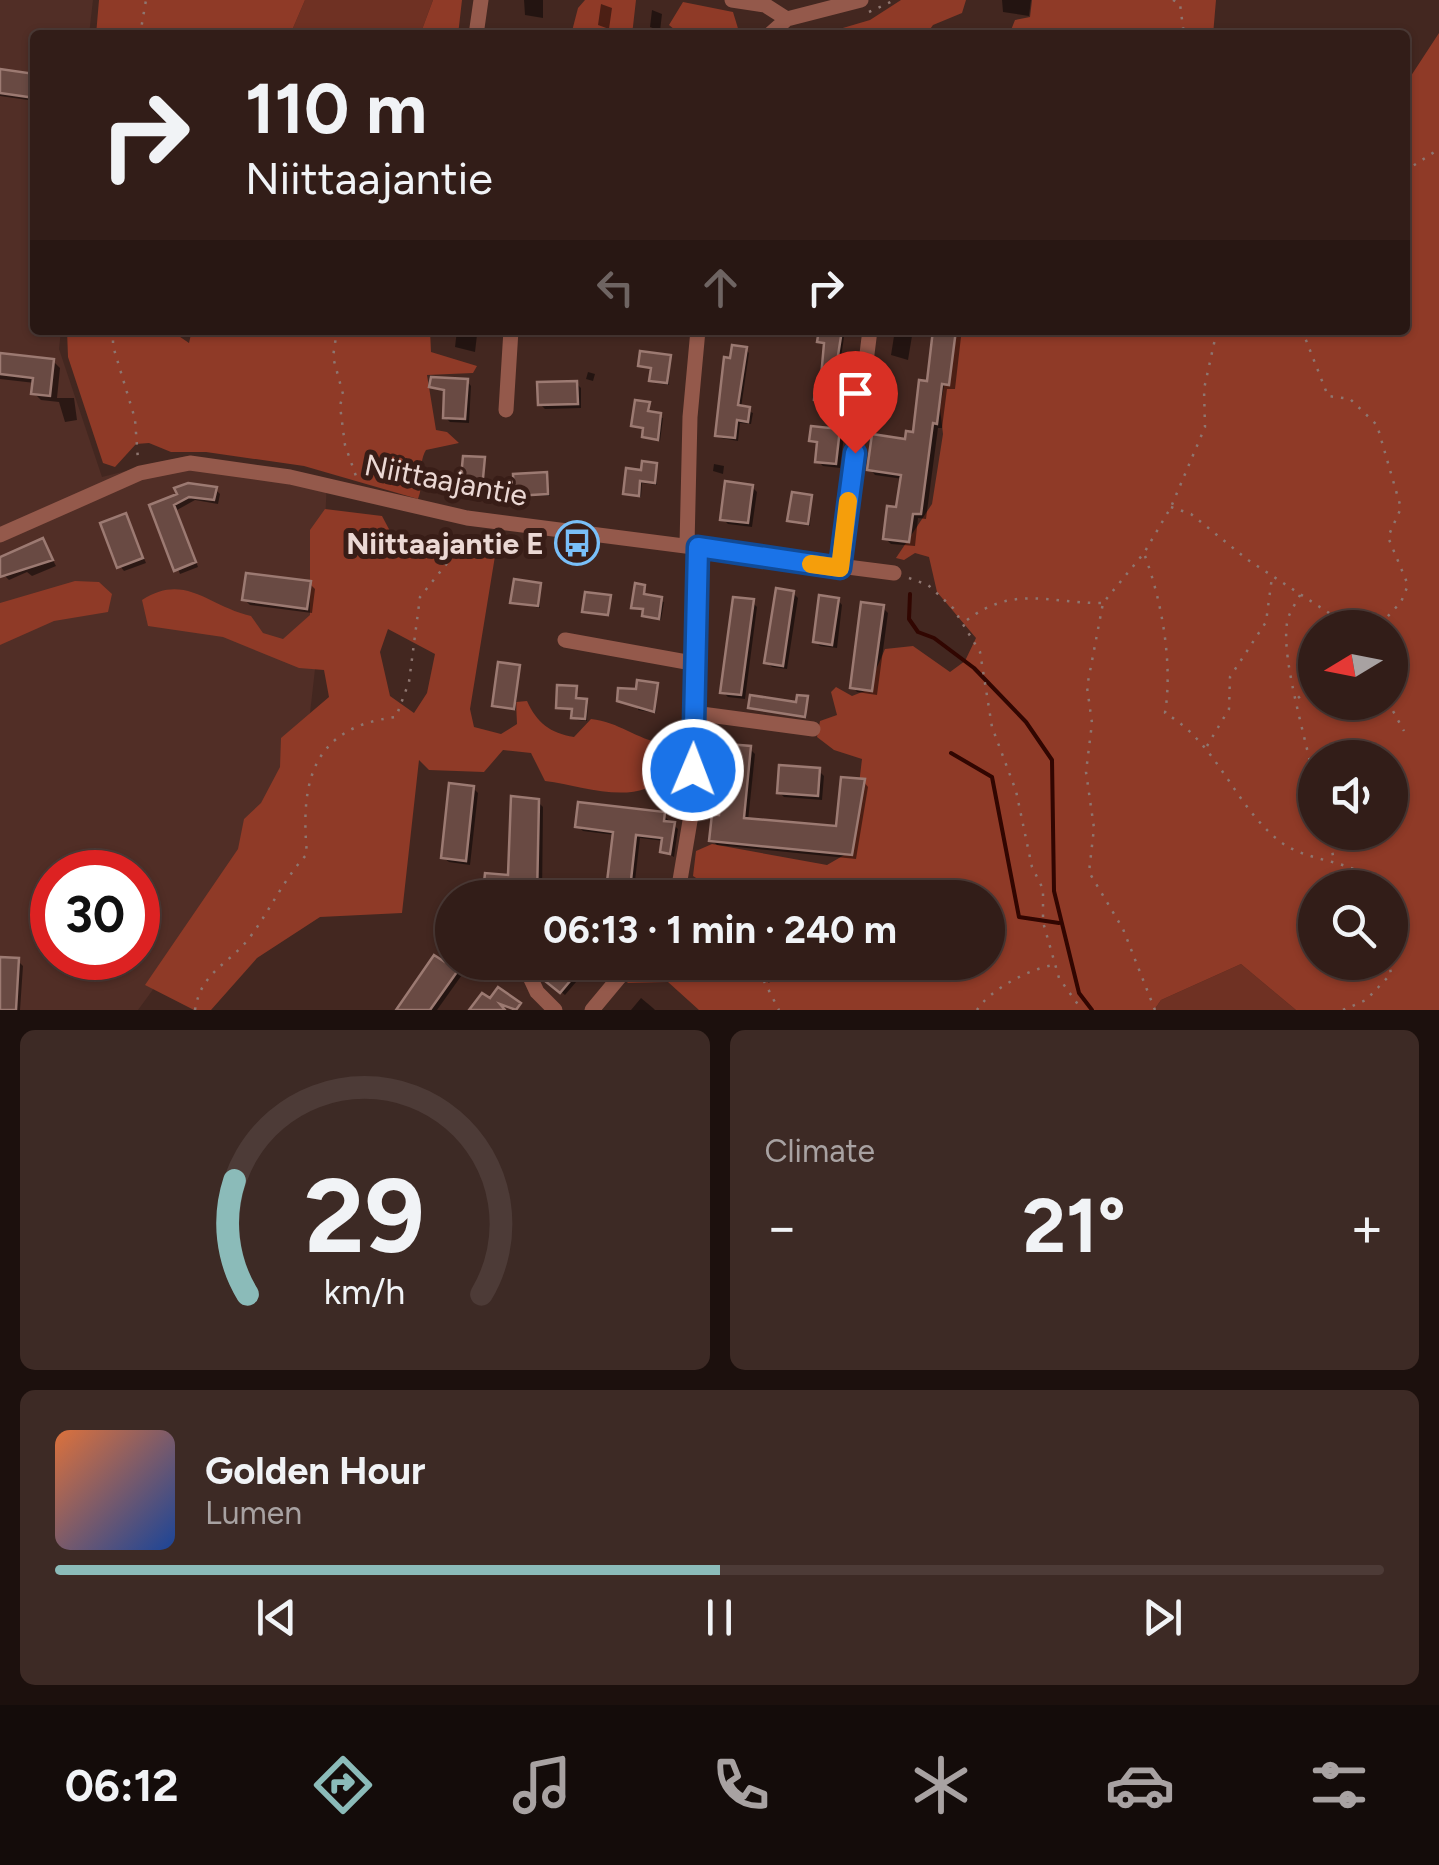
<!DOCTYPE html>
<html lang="en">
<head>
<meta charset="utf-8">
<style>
  body { margin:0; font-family:Figtree,sans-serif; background:#3d2a25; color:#f1f3f6; height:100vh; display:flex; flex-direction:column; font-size:38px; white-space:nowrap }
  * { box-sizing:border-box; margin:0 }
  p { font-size:32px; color:#a8a2a2 }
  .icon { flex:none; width:55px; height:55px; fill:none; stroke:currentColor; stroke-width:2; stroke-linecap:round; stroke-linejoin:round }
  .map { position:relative; height:1010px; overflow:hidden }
  .side { display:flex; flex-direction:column; gap:20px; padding:20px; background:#1c100d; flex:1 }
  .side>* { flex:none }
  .top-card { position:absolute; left:30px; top:30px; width:1380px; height:305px; border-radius:10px; box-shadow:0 2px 8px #0004,0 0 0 2px #4d3b37; background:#321d18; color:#f1f3f6; overflow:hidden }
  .needle { width:65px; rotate:260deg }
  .fabs { position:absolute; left:1298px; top:610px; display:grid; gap:20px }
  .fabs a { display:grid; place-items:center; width:110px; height:110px; border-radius:50%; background:#321d18; box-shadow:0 2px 8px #0004,0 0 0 2px #4d3b37; font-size:50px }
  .speed { position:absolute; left:30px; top:850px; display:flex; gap:20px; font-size:50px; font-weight:700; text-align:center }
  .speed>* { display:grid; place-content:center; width:130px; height:130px; border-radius:50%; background:#321d18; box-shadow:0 2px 8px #0004,0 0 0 2px #4d3b37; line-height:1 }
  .speed .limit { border:15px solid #d22; background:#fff; color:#111 }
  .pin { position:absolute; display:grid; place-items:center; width:85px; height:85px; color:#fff; margin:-102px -42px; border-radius:50% 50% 50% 0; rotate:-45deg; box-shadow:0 0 10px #0007 }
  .pin .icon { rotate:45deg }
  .me { position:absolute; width:110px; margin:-55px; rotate:1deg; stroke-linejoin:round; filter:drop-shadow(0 0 8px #0008) }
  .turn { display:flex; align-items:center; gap:35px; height:210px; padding:0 50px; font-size:45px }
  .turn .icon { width:130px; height:130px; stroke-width:2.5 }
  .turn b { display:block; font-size:70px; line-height:85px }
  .lanes { display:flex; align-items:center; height:95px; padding:0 50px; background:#0003; justify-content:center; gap:50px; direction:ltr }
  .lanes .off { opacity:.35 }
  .big { font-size:75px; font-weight:700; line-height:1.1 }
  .side .tile { flex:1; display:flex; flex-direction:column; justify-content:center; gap:15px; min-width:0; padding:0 35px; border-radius:15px; background:#3d2a25 }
  .side .dial { align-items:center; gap:0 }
  .dial svg { height:260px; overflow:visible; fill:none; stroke:#4d3b37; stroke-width:7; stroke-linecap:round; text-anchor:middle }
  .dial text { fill:#f1f3f6; stroke:none }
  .song { display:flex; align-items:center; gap:30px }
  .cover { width:120px; height:120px; border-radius:15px; background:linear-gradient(135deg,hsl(20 70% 55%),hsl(220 70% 35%)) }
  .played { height:10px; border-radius:5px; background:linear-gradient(90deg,#8bbbb9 50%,#4d3b37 50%) }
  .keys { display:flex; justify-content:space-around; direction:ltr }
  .heat { display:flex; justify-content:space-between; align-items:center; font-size:55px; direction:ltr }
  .side .tiles { flex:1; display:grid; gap:20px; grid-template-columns:1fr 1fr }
  .tile:last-child { grid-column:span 2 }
  .trip { position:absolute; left:435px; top:880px; width:570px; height:100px; border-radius:50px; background:#321d18; box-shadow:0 2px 8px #0004,0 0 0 2px #4d3b37; font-weight:700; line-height:100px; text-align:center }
  .menu { display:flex; height:160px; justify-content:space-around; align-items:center; background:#140c0a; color:#a8a2a2 }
  .menu .icon { width:70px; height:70px }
  .menu .active { color:#8bbbb9 }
  .menu b { font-size:45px; color:#f1f3f6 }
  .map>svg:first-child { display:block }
</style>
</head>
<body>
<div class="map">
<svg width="1439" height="1010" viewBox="0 0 1439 1010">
  <rect width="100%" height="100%" fill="#432720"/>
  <path fill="#512e26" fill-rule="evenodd" d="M0,0H93L89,35H35V330H61L59,349L102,477L186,456L327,479L321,616L299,811L182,950L138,1010H0ZM52,872H138V958H52Z"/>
  <path fill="#6f3123" d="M305,0H433L420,35H290Z
    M1241,964L1296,1010H1154L1161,1000Z"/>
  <path fill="#8f3a27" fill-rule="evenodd" d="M99,0H305L290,35H96Z
    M433,0H462L458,35H420Z
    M585,0H636L632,35H571L578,8Z
    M901,0H966L962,13L933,25L926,35H819L870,20Z
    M1032,0H1216L1213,35H1009L1015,20L1030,17Z
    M683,2L733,12L740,35H681L669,25Z
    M1439,33V1010H1296L1241,964L1161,1000L1154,1010H699L668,982L628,983L625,980L643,963H747L769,983L783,963L988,962V898L780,897L725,882L707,885L693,876L696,851L712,844L827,865L851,851L862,759L834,750L817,737L820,721L837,715L831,692L836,687L852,696L867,690L885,649L913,646L950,672L965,661L976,638L937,592L929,557L915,553L904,560L896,558L932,504L943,434L940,408L954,330H1405V85ZM1315,628H1390V702H1315ZM1315,758H1390V832H1315ZM1315,888H1390V962H1315Z
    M67,330H170L189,343L192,330H430L431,352L477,366L473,373L427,375L436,430L447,432L459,443L426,450C417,465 425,482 418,499L304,466L206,452H171L149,443L136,444L115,467L103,463L68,357Z
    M325,509L382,516L399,548L481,536L495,556L470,709L474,727L501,734L517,724L516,702L527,701C537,723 550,733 574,737L591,719C619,722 636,739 664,744L668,774C636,808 586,786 545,781L531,753L503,750L484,772L429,770L419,760L402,913L320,917L257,958L211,1010H194L145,985L238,849L244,819L261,803L280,767L281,738L329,697L324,670L299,668L223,637L148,626L142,600C185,572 208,606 251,616L263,633L283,639L310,615V530ZM388,629L435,654L427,693L414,713L390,696L380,652Z
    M75,581L99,582L112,594L108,612L54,621L0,645V603Z"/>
  <path fill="#0007" d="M524,0H543V18L525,15Z
    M1002,0H1031L1029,16L1003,12Z
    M601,4L612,8L609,29L598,25Z
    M652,10L662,14L660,31L650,27Z
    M0,72L35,77V101L0,96Z
    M457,330L477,335L475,352L455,347Z
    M821,330H845L840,365L849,370L846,406L817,400L822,392L826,345L820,341Z
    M895,330H913L908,360L891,355Z
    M935,330L955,331L961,337L955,389H947L942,428H938L926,519L918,518L915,546L891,544L885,538L899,510L903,479L875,475L870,469L915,434L929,384Z
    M745,349L749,353L741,408L753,413L751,424L740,423L738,441L721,438L718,435L732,361Z
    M0,355L53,361L60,368L57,398H74L77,420L65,422L59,402L41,400L34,393L35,383L0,379Z
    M670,358L669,385L654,383L653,369L640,365Z
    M588,372L595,374L593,381L586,379Z
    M886,378L896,381L893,409L882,405Z
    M467,381L471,386L469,423L450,422L445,417L447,393L432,387Z
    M576,383L581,388V408L545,409L540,404Z
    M649,405L650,414L663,418L660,441L647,439L646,430L633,425Z
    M839,432L844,436L840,468L823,466L818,461L820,445L811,440Z
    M484,460V487L463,485Z
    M714,464L724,466L723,474L713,471Z
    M656,465L657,485L642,483L641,497L625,493Z
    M546,475L550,496L517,495Z
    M752,487L757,492L752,527L728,524L723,519Z
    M215,489L220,494L218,504L195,500L177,510L198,567L180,574L152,506Z
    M811,497L810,526L793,523L790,520Z
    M125,516L146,563L124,571L120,566Z
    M43,541L56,566L32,576L27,572L9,580L4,575L0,560Z
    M310,584L315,589L312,613L250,605L245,600Z
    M539,585L540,608L513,602Z
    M644,587L646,596L664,602L661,620L647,618L645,611L634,607Z
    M793,593L798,598L787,669L772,667L767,662Z
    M609,598L610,616L585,611Z
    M838,600L842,605L837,648L820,646L815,641Z
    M752,602L757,607L745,699L728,697L723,692Z
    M883,608L888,613L877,695L857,692L853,687Z
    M519,667L516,710L497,708L494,705Z
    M657,685L656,713L638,710V692Z
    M576,689L578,701L588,704L587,721L577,720L574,711L558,707Z
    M807,699V718L751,707L798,705Z
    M750,749L755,754L748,821L838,828L864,782L868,787L856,859L717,845L712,840Z
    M819,771L824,776L822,800L784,797L779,792Z
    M473,788L478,793L470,865L449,862L444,858Z
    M537,801L543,807L542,898L491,897L485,891L510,878Z
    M663,815L678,829L674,857L663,851L664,841L640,838L633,898H607L615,835L583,831L578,826Z
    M0,960L18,961L23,966L20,1010H0Z
    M452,960L487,962L481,972L469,965L437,1010H399Z
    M557,962H593L565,995L548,981Z
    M641,998L653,1008L655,1010H631Z"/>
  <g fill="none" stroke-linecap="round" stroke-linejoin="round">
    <path stroke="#310601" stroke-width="4" d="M910,594L909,619L918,632L934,638L974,668L1026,722L1052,760L1054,891L1079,993L1092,1010
      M951,753L992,777L1019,917L1059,923"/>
  </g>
  <path fill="#694a43" stroke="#9c7a72" stroke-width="2.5" d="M0,69L35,74V98L0,93Z
    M819,330H842L837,362L846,363L843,403L814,400L815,389H820L824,343L817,342Z
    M933,330H956L949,385L942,384L937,424L933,423L921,514H913L909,542L883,539L887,506L896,507L901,475L867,470L872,434L905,439L906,431L913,432L919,380L927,381Z
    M732,345L747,347L738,405L750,407L748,422L737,420L735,438L715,436L724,357L730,358Z
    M640,351L671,355L667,383L649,381L651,368L638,366Z
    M0,353L54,359L50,396L31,394L33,378L0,374Z
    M431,377L468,379L465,419L443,418L444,390L429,387Z
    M577,381L578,404L538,405L537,382Z
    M635,400L650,402L648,411L661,413L658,440L642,437L643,428L631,426Z
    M811,426L840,429L836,464L815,462L817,442L809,441Z
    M463,456L485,457L482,489L460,488Z
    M642,461L657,463L655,483L640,481L639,496L623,494L626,468L641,470Z
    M547,472L548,494L514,496L513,474Z
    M725,481L753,485L748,523L720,520Z
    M188,483L217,487L214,500L189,497L174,505L196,562L174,571L149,505L177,494L174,488Z
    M792,492L812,495L808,524L787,521Z
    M126,513L143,558L117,568L100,523Z
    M43,538L53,560L0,577V557Z
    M246,573L311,581L307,609L242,600Z
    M514,579L541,583L538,606L510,603Z
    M635,583L645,585L644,594L662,597L659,619L642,616L643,609L631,608Z
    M776,588L794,591L783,666L764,663Z
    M585,592L611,595L608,615L582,612Z
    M819,595L839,598L832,645L813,642Z
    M733,597L754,599L741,695L720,693Z
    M861,602L884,605L872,691L850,688Z
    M498,662L520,665L514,709L492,706Z
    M637,680L658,683L654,712L617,701L618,688L636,689Z
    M557,685L577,686L576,698L587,699L585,719L571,718L572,709L556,708Z
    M750,695L796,702L797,695L808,696L805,717L748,708Z
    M727,744L751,746L744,818L836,826L841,777L865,779L852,855L709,841L712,814L719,815Z
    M779,765L820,768L818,796L777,793Z
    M449,783L474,786L466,861L441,858Z
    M511,796L539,799L537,898L483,892L485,873L508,875Z
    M578,802L665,812L664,821L675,822L670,854L660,852L662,838L636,835L629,898H605L613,832L575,827Z
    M434,955L445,962H464L430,1010H396Z
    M0,957L19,958L16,1010H0Z
    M554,962H586L560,993L545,981Z
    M498,987L521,1003L516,1010L500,1004L505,1010H469L482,993L490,998Z"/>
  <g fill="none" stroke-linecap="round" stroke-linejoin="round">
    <path stroke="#8e7670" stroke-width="2.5" stroke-dasharray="2.5 8" stroke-linecap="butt" d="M1173,0L1180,4L1184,35
      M869,12L895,0
      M140,35L146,0
      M1405,171L1439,149
      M113,330V346L135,419L138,460
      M337,330L333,357L343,394L340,406L345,445L357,479
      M1302,330L1328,396L1350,399L1377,425L1401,508L1388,537L1408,585L1401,602L1377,628
      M1171,507L1191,514L1248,560L1352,628
      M1145,556C1162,602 1173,664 1165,713C1217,743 1233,803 1278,840C1309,865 1355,857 1380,888
      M909,578L928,585L953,608L980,652L992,727L1016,791L1032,867L1043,889V922L1059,978L1082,1010
      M1300,595C1296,603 1288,614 1287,623C1281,662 1308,743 1315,787
      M967,620C1014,585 1047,603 1101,603
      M1298,698L1315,684
      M1388,702L1404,731
      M1207,746L1229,709L1230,677L1266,622L1272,577
      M1329,832L1334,862
      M693,886L715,898
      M754,962L779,1010
      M195,1010C201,971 229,965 250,937C271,909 283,880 307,854C300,780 313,727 396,717L409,682L420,597L460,547L463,534
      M977,1010C989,990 1031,968 1054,965
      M1155,1010L1123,929L1089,872L1094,828L1086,772L1092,723L1087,687L1103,603L1144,553L1171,507L1205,427L1204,389L1217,330
      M1343,1010L1366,1000L1391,974L1389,962"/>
    <path stroke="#94594b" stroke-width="15" d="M732,0L765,5L787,19
      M476,35L481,0
      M769,35L787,19L861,0
      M506,410L511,330
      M0,535L140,473L190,463L290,477L467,518L894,573
      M687,545L690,417L698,330
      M840,568L870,330
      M565,640L692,663
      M694,713L813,729
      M677,898L691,815L698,547
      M523,962L537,992L555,1010
      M592,1010L632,962"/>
  </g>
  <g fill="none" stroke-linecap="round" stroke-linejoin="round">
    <g stroke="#114b97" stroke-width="25">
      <path id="route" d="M693,770L698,547L840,568L855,453"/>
    </g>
    <use href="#route" stroke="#1a73e8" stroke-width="18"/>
    <path stroke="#f59e0b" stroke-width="18" d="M811,564L840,568L848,501"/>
  </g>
  <defs>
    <g id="bus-ring" transform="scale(2.25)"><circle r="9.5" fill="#381d17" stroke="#79bff8" stroke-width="1.5"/><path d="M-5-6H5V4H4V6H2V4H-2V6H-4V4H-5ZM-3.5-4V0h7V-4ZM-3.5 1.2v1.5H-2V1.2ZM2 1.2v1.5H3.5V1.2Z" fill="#79bff8"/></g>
  </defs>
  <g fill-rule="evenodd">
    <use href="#bus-ring" x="577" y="543"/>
  </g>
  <g text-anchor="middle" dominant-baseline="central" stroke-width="10" stroke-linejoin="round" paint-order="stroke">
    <g font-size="30" fill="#ebd8d4" stroke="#381d17">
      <text transform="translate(446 480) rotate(11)">Niittaajantie</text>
    </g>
    <g font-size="30" font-weight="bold" fill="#ebd8d4" stroke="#381d17" text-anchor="end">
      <text x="544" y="543">Niittaajantie E</text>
    </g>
  </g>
</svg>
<div class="fabs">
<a><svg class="needle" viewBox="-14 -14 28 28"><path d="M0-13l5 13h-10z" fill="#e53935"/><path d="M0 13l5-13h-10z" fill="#a8a2a2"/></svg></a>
<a><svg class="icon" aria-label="sound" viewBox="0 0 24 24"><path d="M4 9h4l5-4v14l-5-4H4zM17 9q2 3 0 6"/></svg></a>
<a><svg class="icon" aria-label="search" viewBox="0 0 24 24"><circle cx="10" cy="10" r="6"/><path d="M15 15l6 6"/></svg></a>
</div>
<div class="speed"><div class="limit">30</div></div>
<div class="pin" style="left:855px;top:453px;background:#d93025"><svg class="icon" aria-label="arrive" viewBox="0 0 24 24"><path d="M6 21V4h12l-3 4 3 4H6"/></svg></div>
<svg class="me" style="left:693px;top:770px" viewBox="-20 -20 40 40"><circle r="17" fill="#1a73e8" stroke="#fff" stroke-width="3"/><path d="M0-11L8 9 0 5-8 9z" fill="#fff"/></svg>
<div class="trip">06:13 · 1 min · 240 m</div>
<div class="top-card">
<div class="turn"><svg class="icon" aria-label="right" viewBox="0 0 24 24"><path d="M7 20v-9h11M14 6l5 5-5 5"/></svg><div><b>110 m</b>Niittaajantie</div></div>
<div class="lanes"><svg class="icon off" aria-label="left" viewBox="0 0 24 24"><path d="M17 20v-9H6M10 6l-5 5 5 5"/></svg><svg class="icon off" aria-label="ahead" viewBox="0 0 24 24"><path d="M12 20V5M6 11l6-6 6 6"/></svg><svg class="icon" aria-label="right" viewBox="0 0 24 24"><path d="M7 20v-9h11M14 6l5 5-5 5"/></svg></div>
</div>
</div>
<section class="side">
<div class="tiles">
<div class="tile dial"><svg viewBox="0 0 100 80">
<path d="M14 69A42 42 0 1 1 86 69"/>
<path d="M14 69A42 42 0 0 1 10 34" stroke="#8bbbb9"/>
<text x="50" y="56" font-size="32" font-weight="700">29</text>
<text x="50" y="72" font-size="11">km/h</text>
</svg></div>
<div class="tile"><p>Climate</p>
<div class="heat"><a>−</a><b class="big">21°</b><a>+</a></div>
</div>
<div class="tile">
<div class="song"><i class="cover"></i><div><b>Golden Hour</b><p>Lumen</p></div></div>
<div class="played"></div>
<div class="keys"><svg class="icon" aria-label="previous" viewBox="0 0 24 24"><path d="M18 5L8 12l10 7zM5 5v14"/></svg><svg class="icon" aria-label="pause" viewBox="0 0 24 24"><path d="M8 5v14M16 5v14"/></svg><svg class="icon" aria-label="next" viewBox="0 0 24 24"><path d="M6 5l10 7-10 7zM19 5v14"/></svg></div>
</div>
</div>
</section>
<nav class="menu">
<b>06:12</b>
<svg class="icon active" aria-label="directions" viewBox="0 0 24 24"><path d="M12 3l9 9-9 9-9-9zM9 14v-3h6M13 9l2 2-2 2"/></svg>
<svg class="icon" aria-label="music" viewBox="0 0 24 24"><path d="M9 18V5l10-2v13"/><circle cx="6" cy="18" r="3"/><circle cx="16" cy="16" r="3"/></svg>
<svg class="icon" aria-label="phone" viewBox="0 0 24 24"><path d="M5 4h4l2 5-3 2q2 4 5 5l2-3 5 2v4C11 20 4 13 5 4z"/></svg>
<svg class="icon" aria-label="climate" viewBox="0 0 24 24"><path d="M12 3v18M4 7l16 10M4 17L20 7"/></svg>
<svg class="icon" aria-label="car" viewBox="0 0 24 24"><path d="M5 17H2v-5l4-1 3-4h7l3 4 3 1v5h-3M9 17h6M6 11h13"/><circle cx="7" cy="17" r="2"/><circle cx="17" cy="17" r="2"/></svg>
<svg class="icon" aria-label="filters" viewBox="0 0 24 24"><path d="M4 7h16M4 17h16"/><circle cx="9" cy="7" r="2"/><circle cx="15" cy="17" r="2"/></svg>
</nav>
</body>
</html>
